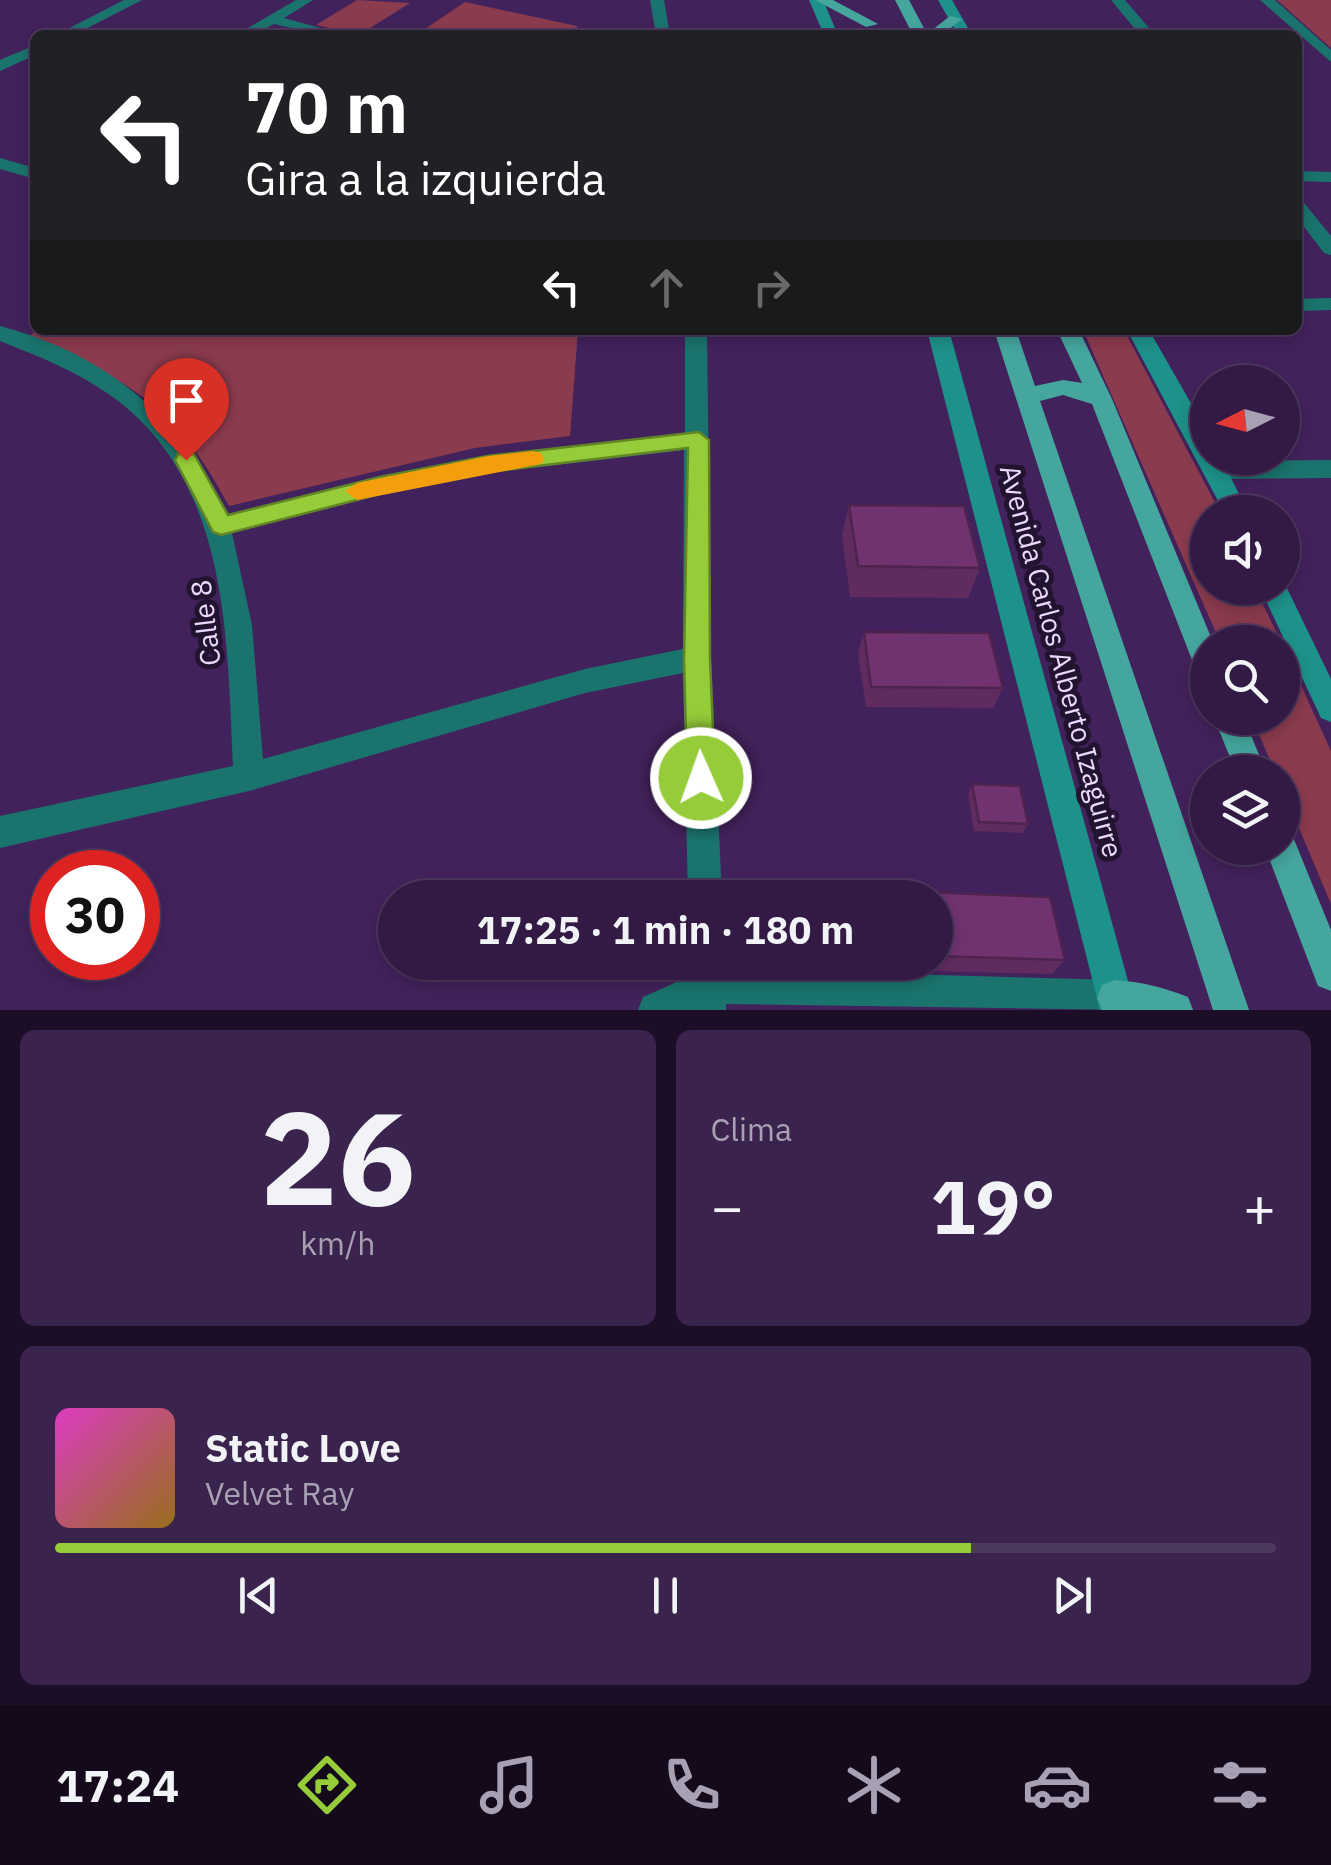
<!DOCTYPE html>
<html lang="es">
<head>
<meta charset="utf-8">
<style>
  body { margin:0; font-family:"IBM Plex Sans",sans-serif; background:#3a234c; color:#f1f3f6; height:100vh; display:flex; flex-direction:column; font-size:38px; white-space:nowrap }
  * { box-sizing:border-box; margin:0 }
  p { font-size:32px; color:#a8a1b3 }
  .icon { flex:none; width:55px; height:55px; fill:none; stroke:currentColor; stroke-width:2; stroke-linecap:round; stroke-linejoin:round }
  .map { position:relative; height:1010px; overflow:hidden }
  .panel { display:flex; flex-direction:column; gap:20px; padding:20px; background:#1c0e26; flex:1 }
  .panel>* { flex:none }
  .hud { position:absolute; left:30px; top:30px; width:1272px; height:305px; border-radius:15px; box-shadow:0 5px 15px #0003,0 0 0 2px #4d385e; background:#202124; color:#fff; overflow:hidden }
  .needle { width:65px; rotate:264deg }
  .buttons { position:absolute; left:1190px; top:365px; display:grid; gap:20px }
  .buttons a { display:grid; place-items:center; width:110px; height:110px; border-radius:50%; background:#321a45; box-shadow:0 5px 15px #0003,0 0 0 2px #4d385e; font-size:50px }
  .speed { position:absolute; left:30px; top:850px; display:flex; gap:20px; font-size:50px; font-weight:700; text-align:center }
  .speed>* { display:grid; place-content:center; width:130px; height:130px; border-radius:50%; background:#321a45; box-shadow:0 5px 15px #0003,0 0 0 2px #4d385e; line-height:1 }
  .speed .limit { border:15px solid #d22; background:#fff; color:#111 }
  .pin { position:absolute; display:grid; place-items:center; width:85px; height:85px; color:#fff; margin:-102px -42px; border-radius:50% 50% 50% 0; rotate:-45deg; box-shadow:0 0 10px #0007 }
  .pin .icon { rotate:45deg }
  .me { position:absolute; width:110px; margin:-55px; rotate:358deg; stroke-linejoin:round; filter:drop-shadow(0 0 8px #0008) }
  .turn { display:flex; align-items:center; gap:35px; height:210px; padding:0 50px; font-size:45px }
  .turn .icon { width:130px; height:130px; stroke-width:2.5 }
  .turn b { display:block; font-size:70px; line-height:85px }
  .lanes { display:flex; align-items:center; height:95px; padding:0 50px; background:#0003; justify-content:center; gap:50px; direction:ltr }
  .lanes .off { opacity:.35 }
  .big { font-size:75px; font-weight:700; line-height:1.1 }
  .panel .card { flex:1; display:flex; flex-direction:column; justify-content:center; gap:15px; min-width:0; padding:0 35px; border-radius:15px; background:#3a234c }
  .panel .dial { align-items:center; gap:0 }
  .dial b { font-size:130px; line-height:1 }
  .song { display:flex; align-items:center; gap:30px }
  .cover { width:120px; height:120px; border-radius:15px; background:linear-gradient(135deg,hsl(310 70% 55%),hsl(40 70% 35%)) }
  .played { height:10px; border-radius:5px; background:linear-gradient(90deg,#96cc39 75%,#4d385e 75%) }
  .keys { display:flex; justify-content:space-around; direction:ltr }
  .heat { display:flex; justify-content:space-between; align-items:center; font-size:55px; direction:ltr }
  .panel .tiles { flex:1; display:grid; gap:20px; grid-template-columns:1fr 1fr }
  .card:last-child { grid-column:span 2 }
  .trip { position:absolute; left:378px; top:880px; width:575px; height:100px; border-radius:50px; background:#321a45; box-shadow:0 5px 15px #0003,0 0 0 2px #4d385e; font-weight:700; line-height:100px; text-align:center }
  .dock { display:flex; height:160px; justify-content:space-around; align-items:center; background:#140a1c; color:#a8a1b3 }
  .dock .icon { width:70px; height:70px }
  .dock .active { color:#96cc39 }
  .dock b { font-size:45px; color:#f1f3f6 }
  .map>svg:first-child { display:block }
</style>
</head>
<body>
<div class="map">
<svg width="1331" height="1010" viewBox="0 0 1331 1010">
  <rect width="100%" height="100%" fill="#42225c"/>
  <path fill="#8b3b4e" d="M357,0L410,3L359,35L316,25Z
    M1277,0H1331V48Z
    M465,2L577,26L576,35H416Z
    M38,330H578L570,436L475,448L229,506C175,404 130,382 29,336Z
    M1083,330H1124L1220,512H1208V588H1255L1281,642H1220Z
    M1283,646L1331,751V904L1283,790L1282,772H1275L1252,718H1282Z"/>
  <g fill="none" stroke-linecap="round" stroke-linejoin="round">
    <path fill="#1a746d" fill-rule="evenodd" d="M124,0H142L74,35H56Z
      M296,0H313L284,18L346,35H321L274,24L254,35H236Z
      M650,0H664L670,35H656Z
      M1111,0H1125L1155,35H1140Z
      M1260,0H1275L1331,50V62Z
      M35,45V55L0,71V60Z
      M0,158L35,168V179L0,169Z
      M1298,171L1331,172V182L1298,181Z
      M1298,202L1304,203L1331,236V255L1324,253L1298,219Z
      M1331,298V310L1298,311V299Z
      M0,326C105,354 182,416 225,515L380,476L487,455L685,433V330H707L711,658L722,898H688L683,673L585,693L249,791L0,848V816L233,766C227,635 229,479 110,395C76,371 38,356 0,341ZM684,450L683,649L585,669L263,759L252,625L232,533L380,494L487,473Z
      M1331,460V478L1216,479L1204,470L1216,461Z
      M690,962H726V969L1115,980L1128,985L1133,998L1128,1010L726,1004V1010H638L643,997L690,976Z"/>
    <path fill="#1d928a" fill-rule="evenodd" d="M809,0H823L838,35H824Z
      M938,0H952L972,35H958Z
      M927,330H949L1136,1010H1100Z
      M1127,330H1149L1208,433V458H1221L1248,512H1224Z
      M1283,580L1331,679V722L1321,718L1260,588H1282Z"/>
    <path fill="#45a69e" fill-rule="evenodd" d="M815,0H833L878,24L866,27Z
      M895,0H909L927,34L950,16L962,19L942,35H913Z
      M994,330H1016L1035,386L1063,380L1082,383L1057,330H1079L1112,399L1213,642H1208V677L1198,674L1194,665L1092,404L1063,395L1040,401L1249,1010H1213Z
      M1214,718H1244L1266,772H1236Z
      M1282,833L1293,837L1331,930V991L1318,986L1265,848H1282Z
      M1115,980C1141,982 1163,987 1188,997L1193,1010H1102L1097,998L1102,985Z"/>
  </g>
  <path fill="#602c60" d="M849,505L980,568L968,598L850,597L842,536Z
    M864,632L1003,688L993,708L866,707L858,653Z
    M972,784L1028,824L1022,833L974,831L968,794Z
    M897,891L1050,897L1065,960L1052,974L896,970L895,962H935V898H894Z"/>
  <path fill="#703370" stroke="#4e244e" stroke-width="2.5" d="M849,505L964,506L980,568L858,566Z
    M864,632L989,633L1003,688L871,687Z
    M972,784L1020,786L1028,824L979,822Z
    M897,891L1050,897L1065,960L935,956V898H898Z"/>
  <path fill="#96cc39" stroke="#628525" stroke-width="2.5" d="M699,432L709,440L710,658L715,778L711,787L701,791L691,787L687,778L684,658L688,448L488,472L380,494L221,535L213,532L175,460L178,454H194L228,515L380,477L488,456Z"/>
  <path fill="#f59e0b" d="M533,451L541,453L544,459L541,464L357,500L345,491L357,483L488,456Z"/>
  <g text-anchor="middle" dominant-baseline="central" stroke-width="10" stroke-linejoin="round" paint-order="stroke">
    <g font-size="28" fill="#ebd9fd" stroke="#22142e">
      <text transform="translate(205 623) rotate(-97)">Calle 8</text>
      <text transform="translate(1062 661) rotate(75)">Avenida Carlos Alberto Izaguirre</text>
    </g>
  </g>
</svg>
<div class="buttons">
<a><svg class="needle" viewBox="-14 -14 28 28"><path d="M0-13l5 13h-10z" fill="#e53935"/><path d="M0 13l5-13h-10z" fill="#a8a1b3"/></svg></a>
<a><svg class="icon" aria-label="sound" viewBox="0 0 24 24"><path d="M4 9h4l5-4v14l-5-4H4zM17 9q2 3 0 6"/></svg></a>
<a><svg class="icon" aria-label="search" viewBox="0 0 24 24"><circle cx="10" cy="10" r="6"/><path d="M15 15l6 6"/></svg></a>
<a><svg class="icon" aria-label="layers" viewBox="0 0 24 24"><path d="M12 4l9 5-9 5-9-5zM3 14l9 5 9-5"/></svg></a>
</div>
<div class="speed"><div class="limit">30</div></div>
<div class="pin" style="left:186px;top:460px;background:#d93025"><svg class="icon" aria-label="arrive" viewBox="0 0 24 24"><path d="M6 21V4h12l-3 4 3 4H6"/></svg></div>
<svg class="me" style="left:701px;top:778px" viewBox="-20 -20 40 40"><circle r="17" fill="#96cc39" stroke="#fff" stroke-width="3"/><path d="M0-11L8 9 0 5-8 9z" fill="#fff"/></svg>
<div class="trip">17:25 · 1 min · 180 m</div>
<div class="hud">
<div class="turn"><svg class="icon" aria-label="left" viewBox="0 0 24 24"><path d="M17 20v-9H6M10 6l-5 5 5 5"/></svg><div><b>70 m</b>Gira a la izquierda</div></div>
<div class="lanes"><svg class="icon" aria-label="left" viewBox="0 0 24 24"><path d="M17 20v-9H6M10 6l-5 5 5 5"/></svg><svg class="icon off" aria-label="ahead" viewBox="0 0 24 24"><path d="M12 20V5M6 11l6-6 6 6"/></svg><svg class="icon off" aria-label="right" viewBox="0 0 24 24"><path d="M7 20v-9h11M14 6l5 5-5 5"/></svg></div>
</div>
</div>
<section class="panel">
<div class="tiles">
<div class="card dial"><b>26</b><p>km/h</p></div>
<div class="card"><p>Clima</p>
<div class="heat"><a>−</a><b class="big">19°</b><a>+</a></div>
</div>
<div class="card">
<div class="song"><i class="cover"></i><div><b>Static Love</b><p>Velvet Ray</p></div></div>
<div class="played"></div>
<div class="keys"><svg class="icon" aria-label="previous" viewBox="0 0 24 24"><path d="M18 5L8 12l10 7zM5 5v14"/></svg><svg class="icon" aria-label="pause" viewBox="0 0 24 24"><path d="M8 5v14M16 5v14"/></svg><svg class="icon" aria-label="next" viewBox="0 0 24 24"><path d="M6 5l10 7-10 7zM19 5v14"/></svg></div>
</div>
</div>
</section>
<nav class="dock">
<b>17:24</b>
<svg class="icon active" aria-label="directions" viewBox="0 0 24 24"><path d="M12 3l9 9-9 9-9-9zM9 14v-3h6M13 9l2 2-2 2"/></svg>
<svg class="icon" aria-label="music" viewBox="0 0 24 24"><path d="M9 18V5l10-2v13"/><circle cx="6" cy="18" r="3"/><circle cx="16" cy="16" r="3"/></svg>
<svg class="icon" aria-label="phone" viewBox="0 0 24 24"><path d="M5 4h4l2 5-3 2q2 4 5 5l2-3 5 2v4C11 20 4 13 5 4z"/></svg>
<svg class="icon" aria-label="climate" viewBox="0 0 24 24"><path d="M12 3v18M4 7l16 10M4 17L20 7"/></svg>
<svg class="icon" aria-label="car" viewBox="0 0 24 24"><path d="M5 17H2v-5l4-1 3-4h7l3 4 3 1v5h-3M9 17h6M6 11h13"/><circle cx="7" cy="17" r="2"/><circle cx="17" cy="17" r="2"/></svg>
<svg class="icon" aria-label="filters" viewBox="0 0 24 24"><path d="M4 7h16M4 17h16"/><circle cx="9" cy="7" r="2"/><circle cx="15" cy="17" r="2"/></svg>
</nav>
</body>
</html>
